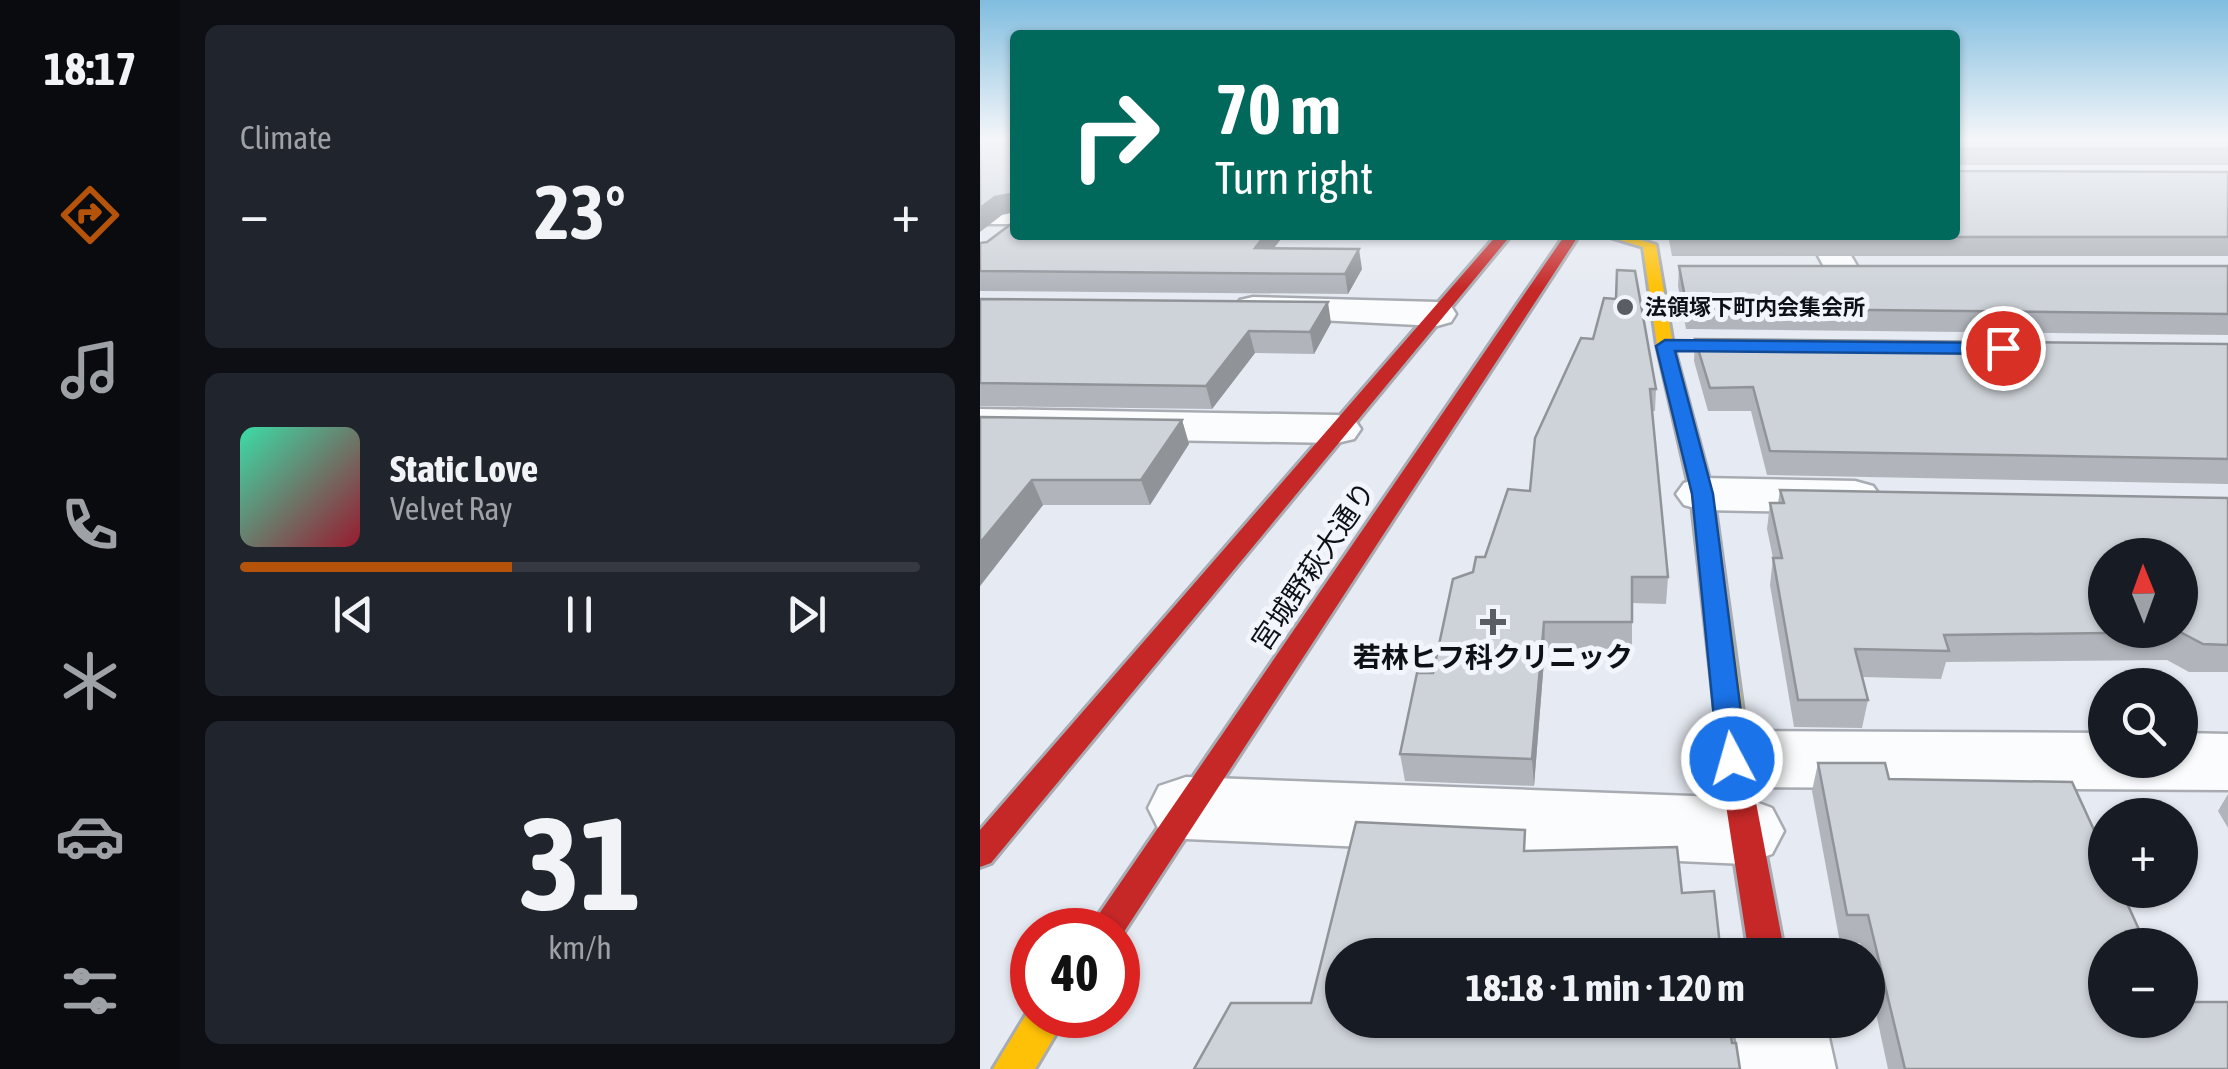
<!DOCTYPE html>
<html lang="en">
<head>
<meta charset="utf-8">
<style>
  body { margin:0; font-family:"Asap Condensed","Noto Sans JP",sans-serif; background:#20242c; color:#f1f3f6; height:100vh; display:flex; flex-direction:column; font-size:38px; white-space:nowrap }
  * { box-sizing:border-box; margin:0 }
  p { font-size:32px; color:#9ea1a6 }
  .icon { flex:none; width:55px; height:55px; fill:none; stroke:currentColor; stroke-width:2; stroke-linecap:round; stroke-linejoin:round }
  .map { position:relative; flex:1; overflow:hidden }
  .sheet { display:flex; flex-direction:column; gap:25px; padding:25px; background:#0d0f14; width:800px }
  .sheet>* { flex:none }
  .hud { position:absolute; left:30px; top:30px; width:950px; height:210px; border-radius:10px; box-shadow:0 2px 8px #0004; background:#00695c; color:#fff; overflow:hidden }
  .needle { width:65px; rotate:359deg }
  .fabs { position:absolute; left:1108px; top:538px; display:grid; gap:20px }
  .fabs a { display:grid; place-items:center; width:110px; height:110px; border-radius:50%; background:#171b24; box-shadow:0 2px 8px #0004; font-size:50px }
  .speed { position:absolute; left:30px; top:908px; display:flex; gap:20px; font-size:50px; font-weight:700; text-align:center }
  .speed>* { display:grid; place-content:center; width:130px; height:130px; border-radius:50%; background:#171b24; box-shadow:0 2px 8px #0004; line-height:1 }
  .speed .limit { border:15px solid #d22; background:#fff; color:#111 }
  .pin { position:absolute; display:grid; place-items:center; width:85px; height:85px; color:#fff; margin:-42px; border:5px solid #fff; border-radius:50%; box-shadow:0 2px 10px #0007 }
  .me { position:absolute; width:110px; margin:-55px; rotate:354deg; stroke-linejoin:round; filter:drop-shadow(0 0 8px #0008) }
  .turn { display:flex; align-items:center; gap:35px; height:210px; padding:0 40px; font-size:45px }
  .turn .icon { width:130px; height:130px; stroke-width:2.5 }
  .turn b { display:block; font-size:70px; line-height:85px }
  .big { font-size:75px; font-weight:700; line-height:1.1 }
  .sheet .card { flex:1; display:flex; flex-direction:column; justify-content:center; gap:15px; min-width:0; padding:0 35px; border-radius:15px; background:#20242c }
  .sheet .dial { align-items:center; gap:0 }
  .dial b { font-size:130px; line-height:1 }
  .song { display:flex; align-items:center; gap:30px }
  .cover { width:120px; height:120px; border-radius:15px; background:linear-gradient(135deg,hsl(160 70% 55%),hsl(350 70% 35%)) }
  .played { height:10px; border-radius:5px; background:linear-gradient(90deg,#b45309 40%,#363941 40%) }
  .keys { display:flex; justify-content:space-around; direction:ltr }
  .heat { display:flex; justify-content:space-between; align-items:center; font-size:55px; direction:ltr }
  .trip { position:absolute; left:345px; top:938px; width:560px; height:100px; border-radius:50px; background:#171b24; box-shadow:0 2px 8px #0004; font-weight:700; line-height:100px; text-align:center }
  main { display:flex; flex:1; min-height:0 }
  .menu { display:flex; flex-direction:column; width:180px; justify-content:space-around; align-items:center; background:#090b0e; color:#9ea1a6 }
  .menu .icon { width:70px; height:70px }
  .menu .active { color:#b45309 }
  .menu b { font-size:45px; color:#f1f3f6 }
  .map>svg:first-child { display:block }
</style>
</head>
<body>
<main>
<nav class="menu">
<b>18:17</b>
<svg class="icon active" aria-label="directions" viewBox="0 0 24 24"><path d="M12 3l9 9-9 9-9-9zM9 14v-3h6M13 9l2 2-2 2"/></svg>
<svg class="icon" aria-label="music" viewBox="0 0 24 24"><path d="M9 18V5l10-2v13"/><circle cx="6" cy="18" r="3"/><circle cx="16" cy="16" r="3"/></svg>
<svg class="icon" aria-label="phone" viewBox="0 0 24 24"><path d="M5 4h4l2 5-3 2q2 4 5 5l2-3 5 2v4C11 20 4 13 5 4z"/></svg>
<svg class="icon" aria-label="climate" viewBox="0 0 24 24"><path d="M12 3v18M4 7l16 10M4 17L20 7"/></svg>
<svg class="icon" aria-label="car" viewBox="0 0 24 24"><path d="M5 17H2v-5l4-1 3-4h7l3 4 3 1v5h-3M9 17h6M6 11h13"/><circle cx="7" cy="17" r="2"/><circle cx="17" cy="17" r="2"/></svg>
<svg class="icon" aria-label="filters" viewBox="0 0 24 24"><path d="M4 7h16M4 17h16"/><circle cx="9" cy="7" r="2"/><circle cx="15" cy="17" r="2"/></svg>
</nav>
<section class="sheet">
<div class="card"><p>Climate</p>
<div class="heat"><a>−</a><b class="big">23°</b><a>+</a></div>
</div>
<div class="card">
<div class="song"><i class="cover"></i><div><b>Static Love</b><p>Velvet Ray</p></div></div>
<div class="played"></div>
<div class="keys"><svg class="icon" aria-label="previous" viewBox="0 0 24 24"><path d="M18 5L8 12l10 7zM5 5v14"/></svg><svg class="icon" aria-label="pause" viewBox="0 0 24 24"><path d="M8 5v14M16 5v14"/></svg><svg class="icon" aria-label="next" viewBox="0 0 24 24"><path d="M6 5l10 7-10 7zM19 5v14"/></svg></div>
</div>
<div class="card dial"><b>31</b><p>km/h</p></div>
</section>
<div class="map">
<svg width="1248" height="1069" viewBox="0 0 1248 1069">
  <rect width="100%" height="100%" fill="#e6eaf2"/>
  <g fill="none" stroke-linecap="round" stroke-linejoin="round">
    <g stroke="#a8acb2" stroke-width="5">
      <path id="street" d="M0,206H35V224H0Z
        M827,235H859L880,271L874,278L862,282L850,278Z
        M273,297L457,302L471,306L476,314L471,322L457,326L260,316L254,308L260,300Z
        M0,409L357,415L374,419L381,429L374,439L357,443L0,437Z
        M722,478L875,481L893,486L901,497L893,508L875,513L722,510L704,505L696,494L704,483Z
        M753,731L1125,733V760H1200V733L1248,734V790L753,787L728,779L717,759L728,739Z
        M206,777L765,798L792,808L804,831L792,854L765,864L206,839L179,830L168,808L179,786Z
        M753,1020H845L856,1069H760Z"/>
    </g>
    <g stroke="#a8acb2" stroke-width="6">
      <path id="slow" d="M623,235H646L676,245L693,345L733,494L774,792L770,801L759,804L748,801L744,792L711,494L677,345L663,247Z
        M52,1005V1015H87L55,1069H13Z"/>
    </g>
    <g stroke="#a8acb2" stroke-width="6">
      <path id="jam" d="M517,235H531L11,863L0,867V830Z
        M585,235H599L138,941V930H108Z
        M759,780L770,783L774,792L805,955H769L744,792L748,783Z"/>
    </g>
    <use href="#street" fill="#fbfcfd" fill-rule="evenodd"/>
    <use href="#slow" fill="#ffc107" fill-rule="evenodd"/>
    <use href="#jam" fill="#c62828" fill-rule="evenodd"/>
  </g>
  <path fill="#b1b5bb" d="M975,139H1248V165H975Z
    M979,171L1248,172V256H692L688,235H975Z
    M35,235H304L294,248L382,269L368,294L0,291V243Z
    M699,266H1248V335L706,329L698,286Z
    M0,299L351,323L334,354L275,353L232,409L0,406Z
    M636,299L676,389L675,411H672L688,577L686,604L652,603V649L565,648L554,786L425,781L420,754L493,572L550,491L613,339Z
    M715,339L1248,344V484L787,475L771,411H728L714,361Z
    M0,417L202,420L209,444L170,505H63L0,586Z
    M800,490L1248,498V672H1209L1187,660L966,662L961,679L882,677L888,700L882,728L814,727L790,585L793,558L787,529L790,503H798Z
    M838,763L909,779L1125,945L1248,1069H908L888,976V955H883L880,943H860L832,791Z
    M1248,794V828L1238,811Z"/>
  <path fill="#909498" d="M31,194L35,212L22,215L0,232V208L15,197Z
    M285,235H304L279,267L275,248Z
    M379,249L382,269L368,294L365,274Z
    M348,302L351,323L334,354L330,332Z
    M269,331L275,353L232,409L226,386Z
    M202,420L209,444L170,505L161,480Z
    M52,480L63,505L0,586V543Z
    M564,622L565,648L554,786L552,759Z"/>
  <path fill="#ced3d9" stroke="#909498" stroke-width="2.5" fill-rule="evenodd" d="M0,139H35V213H32L31,194L15,197L0,208Z
    M975,139H1248V149H976L975,164Z
    M975,167L979,171L1248,172V237H693L692,235H975Z
    M35,221V235H285L275,248L379,249L365,274L0,271V243L7,242Z
    M699,266H1248V314L707,308Z
    M637,270L655,271L676,389H670L688,577H652V622H564L552,759L420,754L437,673H453L473,579L493,572L496,557H505L528,489L550,491L555,438L601,338L613,339L624,298L636,299Z
    M0,299L348,302L330,332L269,331L226,386L0,383Z
    M715,339L1248,344V459L790,451L773,387L730,388Z
    M0,417L202,420L161,480H52L0,543Z
    M800,490L1248,498V645L1223,644L1200,632L964,635L969,651L875,649L888,700H818L793,558H802L790,503H804ZM1125,555H1200V630H1125Z
    M838,763H905L909,779L1092,782L1125,854V890H1141L1166,945H1125V1020H1200V1002H1248V1069H925L888,915H867Z
    M376,822L545,830L544,851L697,847L702,893L734,891L741,955H362V1020H749L752,1043H756L760,1069H214L251,1003H331Z"/>
  <linearGradient id="sky" x2="0" y2="1"><stop stop-color="#80bddf"/><stop offset="0.48" stop-color="#f4f6f9"/><stop offset="1" stop-color="#f4f6f9" stop-opacity="0"/></linearGradient>
  <rect width="1248" height="289" fill="url(#sky)"/>
  <path fill="#1a73e8" stroke="#114b97" stroke-width="2.5" d="M685,340L1023,343L1031,348L1023,354L695,351L733,494L767,759L763,767L752,771L742,767L738,759L712,494L676,346Z"/>
  <g fill="#5a5d63" stroke="#f2f5fc" stroke-width="4">
    <circle cx="645" cy="307" r="10"/>
    <path d="M508 607h10v10h10v10h-10v10h-10v-10h-10v-10h10z"/>
  </g>
  <g text-anchor="middle" dominant-baseline="central" stroke-width="10" stroke-linejoin="round" paint-order="stroke">
    <g font-size="22" font-weight="bold" fill="#0e1116" stroke="#f2f5fc" text-anchor="start">
      <text x="665" y="307">法領塚下町内会集会所</text>
    </g>
    <g font-size="28" fill="#0e1116" stroke="#f2f5fc">
      <text transform="translate(333 566) rotate(-56)">宮城野萩大通り</text>
    </g>
    <g font-size="28" font-weight="bold" fill="#0e1116" stroke="#f2f5fc">
      <text x="513" y="657">若林ヒフ科クリニック</text>
    </g>
  </g>
</svg>
<div class="fabs">
<a><svg class="needle" viewBox="-14 -14 28 28"><path d="M0-13l5 13h-10z" fill="#e53935"/><path d="M0 13l5-13h-10z" fill="#9ea1a6"/></svg></a>
<a><svg class="icon" aria-label="search" viewBox="0 0 24 24"><circle cx="10" cy="10" r="6"/><path d="M15 15l6 6"/></svg></a>
<a>+</a>
<a>−</a>
</div>
<div class="speed"><div class="limit">40</div></div>
<div class="pin" style="left:1023px;top:348px;background:#d93025"><svg class="icon" aria-label="arrive" viewBox="0 0 24 24"><path d="M6 21V4h12l-3 4 3 4H6"/></svg></div>
<svg class="me" style="left:752px;top:759px" viewBox="-20 -20 40 40"><circle r="17" fill="#1a73e8" stroke="#fff" stroke-width="3"/><path d="M0-11L8 9 0 5-8 9z" fill="#fff"/></svg>
<div class="trip">18:18 · 1 min · 120 m</div>
<div class="hud">
<div class="turn"><svg class="icon" aria-label="right" viewBox="0 0 24 24"><path d="M7 20v-9h11M14 6l5 5-5 5"/></svg><div><b>70 m</b>Turn right</div></div>
</div>
</div>
</main>
</body>
</html>
